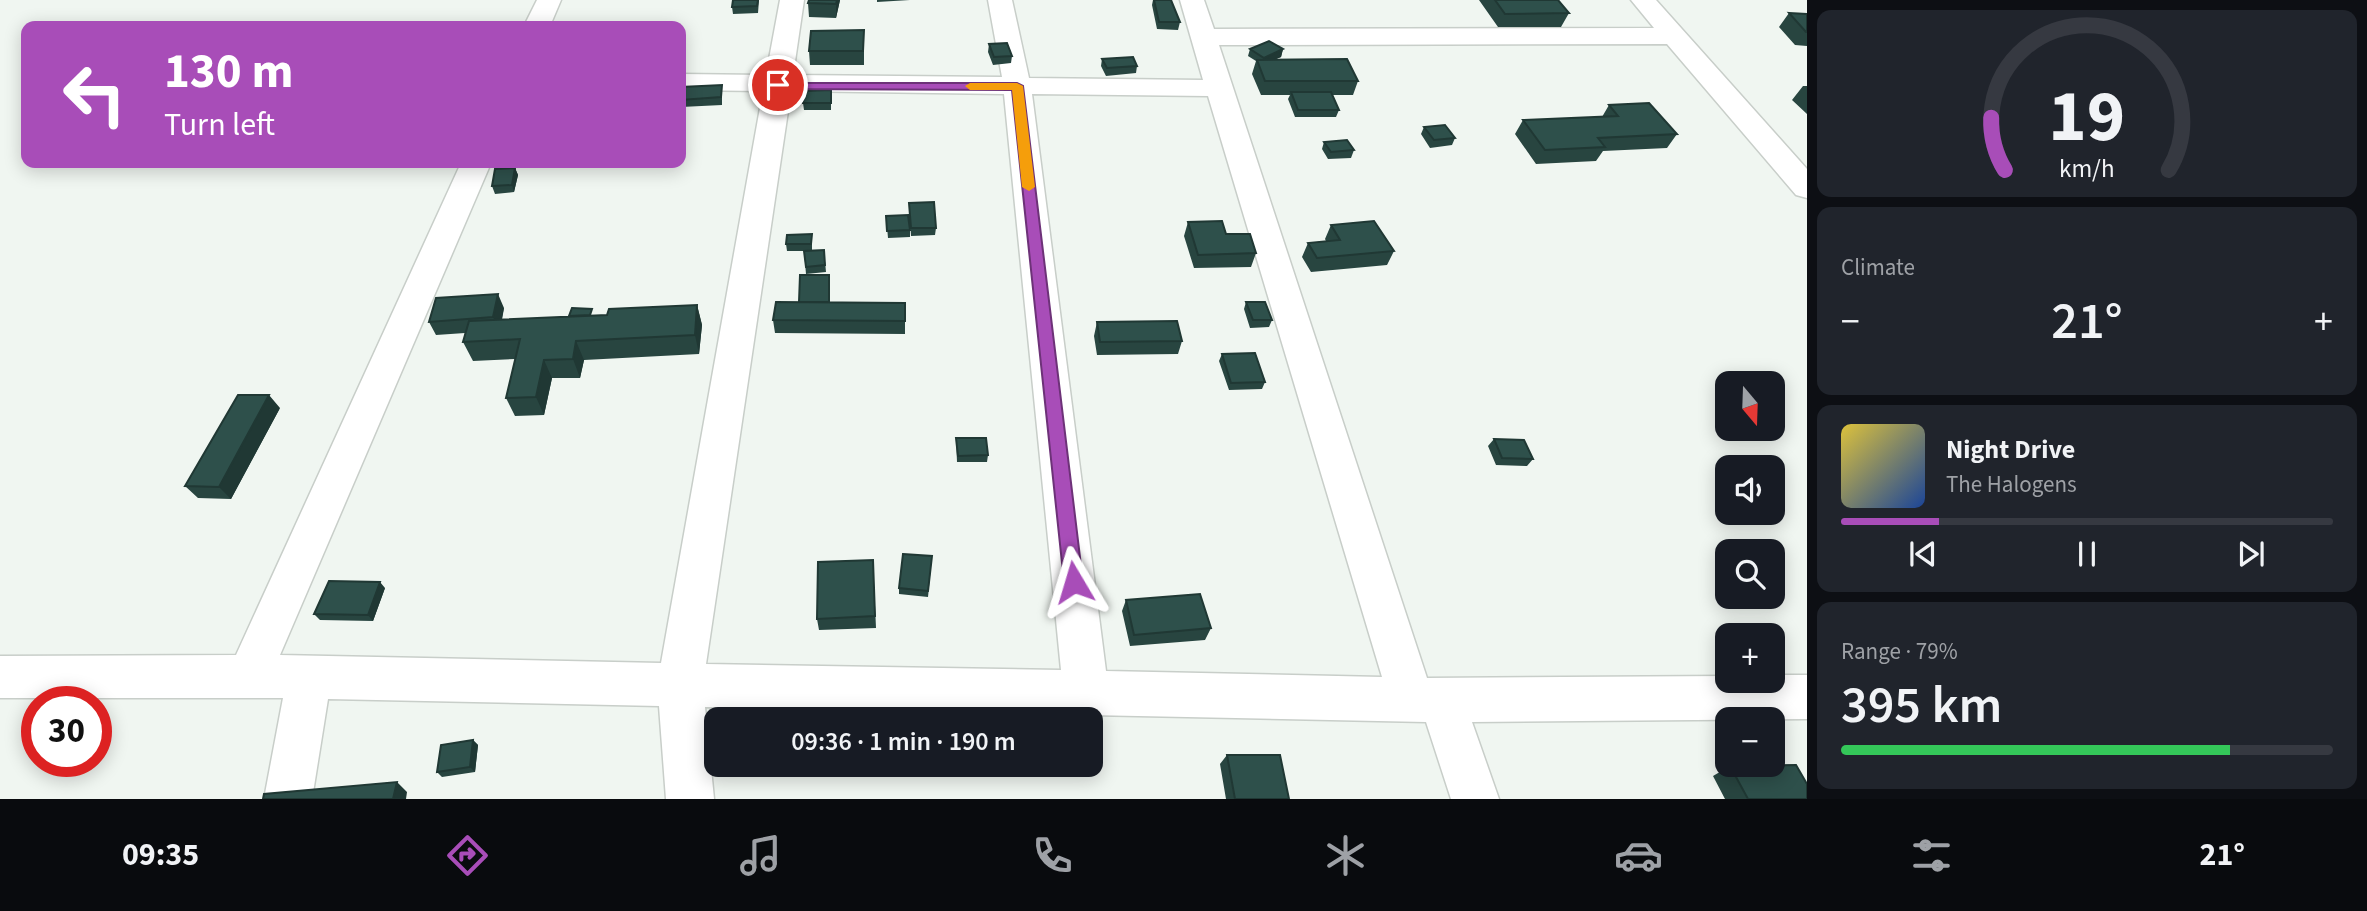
<!DOCTYPE html>
<html lang="en">
<head>
<meta charset="utf-8">
<style>
  body { margin:0; font-family:"Source Sans 3",sans-serif; background:#20242c; color:#f1f3f6; height:100vh; display:flex; flex-direction:column; font-size:26px; white-space:nowrap }
  * { box-sizing:border-box; margin:0 }
  p { font-size:23px; color:#9ea1a6 }
  .icon { flex:none; width:38px; height:38px; fill:none; stroke:currentColor; stroke-width:2; stroke-linecap:round; stroke-linejoin:round }
  .map { position:relative; flex:1; overflow:hidden }
  .side { display:flex; flex-direction:column; gap:10px; padding:10px; background:#0d0f14; width:560px }
  .side>* { flex:none }
  .hud { position:absolute; left:21px; top:21px; width:665px; height:147px; border-radius:14px; box-shadow:0 4px 18px #0003; background:#a84db8; color:#fff; overflow:hidden }
  .needle { width:46px; rotate:161deg }
  .controls { position:absolute; left:1715px; top:371px; display:grid; gap:14px }
  .controls a { display:grid; place-items:center; width:70px; height:70px; border-radius:14px; background:#171b24; box-shadow:0 4px 18px #0003; font-size:35px }
  .speed { position:absolute; left:21px; top:686px; display:flex; gap:14px; font-size:35px; font-weight:700; text-align:center }
  .speed>* { display:grid; place-content:center; width:91px; height:91px; border-radius:50%; background:#171b24; box-shadow:0 4px 18px #0003; line-height:1 }
  .speed .limit { border:10px solid #d22; background:#fff; color:#111 }
  .pin { position:absolute; display:grid; place-items:center; width:60px; height:60px; color:#fff; margin:-30px; border:4px solid #fff; border-radius:50%; box-shadow:0 2px 7px #0007 }
  .me { position:absolute; width:77px; margin:-38px; rotate:353deg; stroke-linejoin:round; filter:drop-shadow(0 0 5px #0008) }
  .turn { display:flex; align-items:center; gap:24px; height:147px; padding:0 28px; font-size:32px }
  .turn .icon { width:91px; height:91px; stroke-width:2.5 }
  .turn b { display:block; font-size:49px; line-height:60px }
  .big { font-size:52px; font-weight:600; line-height:1.1 }
  .side .tile { flex:1; display:flex; flex-direction:column; justify-content:center; gap:10px; min-width:0; padding:0 24px; border-radius:14px; background:#20242c }
  .side .dial { align-items:center; gap:0 }
  .dial svg { height:182px; overflow:visible; fill:none; stroke:#363941; stroke-width:7; stroke-linecap:round; text-anchor:middle }
  .dial text { fill:#f1f3f6; stroke:none }
  .song { display:flex; align-items:center; gap:21px }
  .cover { width:84px; height:84px; border-radius:10px; background:linear-gradient(135deg,hsl(50 70% 55%),hsl(220 70% 35%)) }
  .played { height:7px; border-radius:4px; background:linear-gradient(90deg,#a84db8 20%,#363941 20%) }
  .keys { display:flex; justify-content:space-around; direction:ltr }
  .heat { display:flex; justify-content:space-between; align-items:center; font-size:38px; direction:ltr }
  .charge { height:10px; border-radius:5px; background:linear-gradient(90deg,#34c759 79%,#363941 0) }
  .trip { position:absolute; left:704px; top:707px; width:399px; height:70px; border-radius:14px; background:#171b24; box-shadow:0 4px 18px #0003; font-weight:600; line-height:70px; text-align:center }
  .dock { display:flex; height:112px; justify-content:space-around; align-items:center; background:#090b0e; color:#9ea1a6 }
  .dock .icon { width:49px; height:49px }
  .dock .current { color:#a84db8 }
  .dock b { font-size:32px; color:#f1f3f6 }
  main { display:flex; flex:1; min-height:0 }
  .map>svg:first-child { display:block }
</style>
</head>
<body>
<main>
<div class="map">
<svg width="1807" height="799" viewBox="0 0 1807 799">
  <rect width="100%" height="100%" fill="#f0f6f1"/>
  <g fill="none" stroke-linecap="round" stroke-linejoin="round">
    <g stroke="#c8cec9" stroke-width="3">
      <path id="minor" d="M537,0H561L550,26H524Z
        M780,0H804L793,75L1002,77L988,0H1012L1029,78L1203,80L1180,0H1204L1214,29L1654,28L1631,0H1656L1807,169V198L1796,195L1667,44L1219,45L1427,678L1727,676V681H1773V675H1807V719L1472,722L1499,799H1451L1426,722L705,707L714,799H666L659,706L328,699L312,799H264L283,698H0V656L236,655L461,163H491L280,655L661,663L763,91L681,90V74L766,75ZM791,91L1004,94L1061,670L706,664ZM1032,94L1208,96L1382,677L1106,671Z"/>
    </g>
    <use href="#minor" fill="#fff" fill-rule="evenodd"/>
  </g>
  <path fill="#284540" d="M733,0H759L758,13L733,14L732,7Z
    M840,0L836,18L809,17L808,3Z
    M877,0H910L877,2Z
    M1153,0H1171L1180,22L1178,30L1157,29L1152,5Z
    M1479,0H1558L1569,13L1561,27H1498Z
    M1789,13L1807,14V46L1795,45L1779,27Z
    M864,44V65H810L809,51Z
    M989,44L1012,56L1011,63L993,65L988,52Z
    M1250,49H1283L1281,57L1273,60L1358,81L1353,95H1332L1339,110L1336,117H1295L1288,99L1290,95H1261L1252,74L1256,61L1248,56Z
    M1102,59L1137,66L1136,73L1106,76L1101,66Z
    M722,85V105L681,107V87Z
    M1803,86H1807V114L1792,100Z
    M831,90V110H804L803,103Z
    M1609,105L1677,134L1667,148L1603,151L1596,161L1536,164L1515,134L1523,120L1602,117Z
    M1424,127L1455,138L1452,145L1430,148L1421,134Z
    M1324,142L1354,150L1351,158L1328,159L1322,149Z
    M515,168L518,175L514,192L495,194L492,186Z
    M909,203L936,228L935,235L911,236Z
    M886,216L910,230V237L888,238Z
    M1188,222L1226,234L1256,253L1251,267L1194,268L1184,236Z
    M1331,225L1394,251L1387,265L1311,272L1302,257L1308,243L1326,241L1325,239Z
    M812,234V251L824,250L826,272L806,274L804,251H787L786,244Z
    M829,275L830,302L905,303V334L775,333L773,320L799,302Z
    M1246,302L1272,320L1269,327L1250,328L1244,309Z
    M697,305L702,325L699,354L584,360L580,378H552L544,415L515,416L506,398L515,359L473,361L463,342L465,333L436,335L429,322L504,308L502,320L607,315Z
    M1097,322L1182,341L1178,354L1097,355L1094,336Z
    M1222,354L1265,382L1262,389L1229,390L1219,361Z
    M280,408L231,499L198,498L185,486Z
    M956,438L988,455L987,462H957Z
    M1494,439L1533,459L1527,466L1496,465L1488,446Z
    M932,556L928,597L899,594V588Z
    M873,560L876,628L819,630L817,619Z
    M385,588L373,621L320,620L314,614Z
    M1126,600L1211,628L1205,640L1130,646L1122,611Z
    M473,740L478,745L475,772L442,777L437,772Z
    M1227,755L1289,799H1226L1220,764Z
    M1730,766L1807,799H1725L1713,776Z"/>
  <path fill="#203834" d="M837,0H840L836,18V4Z
    M1283,49L1281,57L1262,65L1264,58Z
    M515,168L518,175L514,192L512,185Z
    M498,294L504,308L499,331L493,317Z
    M697,305L702,325L699,354L695,335Z
    M576,341L584,360L580,378L573,359Z
    M544,360L552,378L544,415L536,397Z
    M269,395L280,408L231,499L219,487Z
    M380,582L385,588L373,621L368,615Z
    M473,740L478,745L475,772L470,767Z
    M397,782L407,792L406,799H393Z"/>
  <path fill="#2e504b" stroke="#203834" stroke-width="2" d="M733,0H758L757,6L732,7Z
    M809,0H837L836,4L808,3Z
    M1154,0H1171L1180,22H1159Z
    M1495,0H1558L1569,13L1505,14Z
    M1789,13L1807,14V32H1806Z
    M864,30L863,51H809L811,31Z
    M1269,41L1283,49L1264,58L1250,49Z
    M1007,43L1012,56L994,57L989,44Z
    M1133,57L1137,66L1107,68L1102,59Z
    M1347,59L1358,81H1265L1257,60Z
    M722,85L721,97L681,100V87Z
    M831,90V103H803L804,91Z
    M1291,92H1331L1339,110H1298Z
    M1649,103L1677,134L1598,138L1605,147L1545,150L1523,120L1618,116L1609,105Z
    M1445,125L1455,138L1434,140L1424,127Z
    M1347,140L1354,150L1331,152L1324,142Z
    M515,168L512,185L492,186L495,169Z
    M934,202L936,228H911L909,203Z
    M908,215L910,230L887,231L886,216Z
    M1222,221L1226,234H1250L1256,253L1198,255L1188,222Z
    M1374,221L1394,251L1317,258L1308,243L1340,240L1331,225Z
    M812,234L811,244H786L787,235Z
    M824,250L825,265L806,267L804,251Z
    M800,275H829V302H799Z
    M498,294L493,317L429,322L436,298Z
    M776,302L905,303V321L773,320Z
    M1246,302H1265L1272,320H1253Z
    M697,305L695,335L576,341L573,359L544,360L536,397L506,398L520,339L463,342L469,321L607,315L609,309Z
    M572,308L592,309L590,315L569,316Z
    M1177,321L1182,341L1100,342L1097,322Z
    M1255,353L1265,382L1231,383L1222,354Z
    M238,395H269L219,487L185,486Z
    M956,438H986L988,455L958,456Z
    M1494,439L1524,440L1533,459L1502,458Z
    M903,554L932,556L928,591L899,588Z
    M873,560L875,616L817,619L818,562Z
    M329,581L380,582L368,615L314,614Z
    M1200,594L1211,628L1134,635L1126,600Z
    M473,740L470,767L437,772L441,745Z
    M1227,755H1280L1289,799H1235Z
    M1796,765L1807,784V799H1748L1730,766Z
    M397,782L393,799H263L264,794Z"/>
  <path fill="#a84db8" stroke="#6d3278" stroke-width="2" d="M774,83H1017L1023,86L1083,582L1080,588H1067L1064,582L1012,90L778,89L772,85Z"/>
  <path fill="#f59e0b" d="M1017,83L1023,86L1035,187L1029,191L1022,187L1012,90H970L965,86L970,83Z"/>
</svg>
<div class="controls">
<a><svg class="needle" viewBox="-14 -14 28 28"><path d="M0-13l5 13h-10z" fill="#e53935"/><path d="M0 13l5-13h-10z" fill="#9ea1a6"/></svg></a>
<a><svg class="icon" aria-label="sound" viewBox="0 0 24 24"><path d="M4 9h4l5-4v14l-5-4H4zM17 9q2 3 0 6"/></svg></a>
<a><svg class="icon" aria-label="search" viewBox="0 0 24 24"><circle cx="10" cy="10" r="6"/><path d="M15 15l6 6"/></svg></a>
<a>+</a>
<a>−</a>
</div>
<div class="speed"><div class="limit">30</div></div>
<div class="pin" style="left:778px;top:85px;background:#d93025"><svg class="icon" aria-label="arrive" viewBox="0 0 24 24"><path d="M6 21V4h12l-3 4 3 4H6"/></svg></div>
<svg class="me" style="left:1074px;top:582px" viewBox="-20 -20 40 40"><path d="M0-17L14 15 0 8-14 15z" fill="#a84db8" stroke="#fff" stroke-width="4"/></svg>
<div class="trip">09:36 · 1 min · 190 m</div>
<div class="hud">
<div class="turn"><svg class="icon" aria-label="left" viewBox="0 0 24 24"><path d="M17 20v-9H6M10 6l-5 5 5 5"/></svg><div><b>130 m</b>Turn left</div></div>
</div>
</div>
<section class="side">
<div class="tile dial"><svg viewBox="0 0 100 80">
<path d="M14 69A42 42 0 1 1 86 69"/>
<path d="M14 69A42 42 0 0 1 8 46" stroke="#a84db8"/>
<text x="50" y="56" font-size="32" font-weight="700">19</text>
<text x="50" y="72" font-size="11">km/h</text>
</svg></div>
<div class="tile"><p>Climate</p>
<div class="heat"><a>−</a><b class="big">21°</b><a>+</a></div>
</div>
<div class="tile">
<div class="song"><i class="cover"></i><div><b>Night Drive</b><p>The Halogens</p></div></div>
<div class="played"></div>
<div class="keys"><svg class="icon" aria-label="previous" viewBox="0 0 24 24"><path d="M18 5L8 12l10 7zM5 5v14"/></svg><svg class="icon" aria-label="pause" viewBox="0 0 24 24"><path d="M8 5v14M16 5v14"/></svg><svg class="icon" aria-label="next" viewBox="0 0 24 24"><path d="M6 5l10 7-10 7zM19 5v14"/></svg></div>
</div>
<div class="tile"><p>Range · 79%</p><b class="big">395 km</b><div class="charge"></div></div>
</section>
</main>
<nav class="dock">
<b>09:35</b>
<svg class="icon current" aria-label="directions" viewBox="0 0 24 24"><path d="M12 3l9 9-9 9-9-9zM9 14v-3h6M13 9l2 2-2 2"/></svg>
<svg class="icon" aria-label="music" viewBox="0 0 24 24"><path d="M9 18V5l10-2v13"/><circle cx="6" cy="18" r="3"/><circle cx="16" cy="16" r="3"/></svg>
<svg class="icon" aria-label="phone" viewBox="0 0 24 24"><path d="M5 4h4l2 5-3 2q2 4 5 5l2-3 5 2v4C11 20 4 13 5 4z"/></svg>
<svg class="icon" aria-label="climate" viewBox="0 0 24 24"><path d="M12 3v18M4 7l16 10M4 17L20 7"/></svg>
<svg class="icon" aria-label="car" viewBox="0 0 24 24"><path d="M5 17H2v-5l4-1 3-4h7l3 4 3 1v5h-3M9 17h6M6 11h13"/><circle cx="7" cy="17" r="2"/><circle cx="17" cy="17" r="2"/></svg>
<svg class="icon" aria-label="filters" viewBox="0 0 24 24"><path d="M4 7h16M4 17h16"/><circle cx="9" cy="7" r="2"/><circle cx="15" cy="17" r="2"/></svg>
<b>21°</b>
</nav>
</body>
</html>
